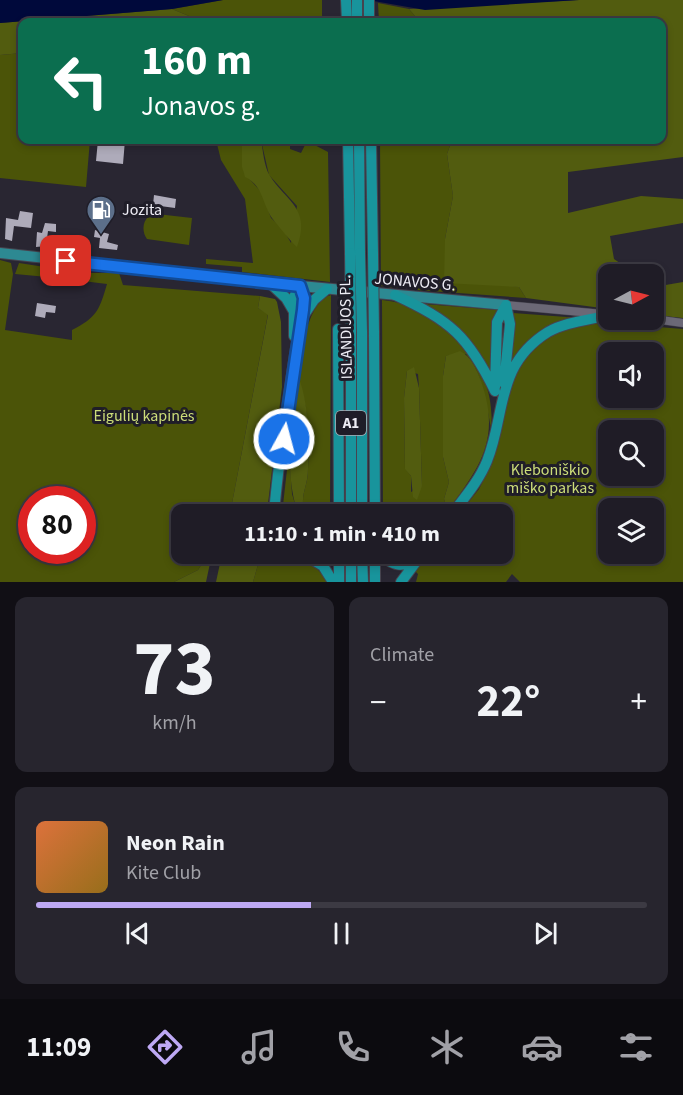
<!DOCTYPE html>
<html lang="en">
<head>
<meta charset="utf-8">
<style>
  body { margin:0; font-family:"Source Sans 3",sans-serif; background:#27252e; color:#f1f3f6; height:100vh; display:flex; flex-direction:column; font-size:22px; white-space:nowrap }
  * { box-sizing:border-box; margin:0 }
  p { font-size:20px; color:#a1a1a7 }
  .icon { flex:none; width:33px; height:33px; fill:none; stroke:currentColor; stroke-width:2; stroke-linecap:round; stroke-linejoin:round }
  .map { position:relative; height:582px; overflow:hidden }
  .sheet { display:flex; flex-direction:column; gap:15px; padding:15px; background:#110f15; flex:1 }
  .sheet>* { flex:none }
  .banner { position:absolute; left:18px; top:18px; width:648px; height:126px; border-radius:12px; box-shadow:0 3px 9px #0003,0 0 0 2px #3c3a43; background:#0b6e4f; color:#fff; overflow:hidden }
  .needle { width:39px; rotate:83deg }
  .buttons { position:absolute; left:598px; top:264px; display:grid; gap:12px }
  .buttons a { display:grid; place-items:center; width:66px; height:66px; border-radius:12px; background:#1f1c26; box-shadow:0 3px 9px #0003,0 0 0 2px #3c3a43; font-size:30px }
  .speed { position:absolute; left:18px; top:486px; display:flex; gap:12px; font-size:30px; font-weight:700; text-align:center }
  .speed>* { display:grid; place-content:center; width:78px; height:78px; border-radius:50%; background:#1f1c26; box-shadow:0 3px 9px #0003,0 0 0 2px #3c3a43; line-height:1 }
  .speed .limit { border:9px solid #d22; background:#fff; color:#111 }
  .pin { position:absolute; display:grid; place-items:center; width:51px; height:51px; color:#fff; margin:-26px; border-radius:12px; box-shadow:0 3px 9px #0006 }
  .me { position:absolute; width:66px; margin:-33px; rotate:7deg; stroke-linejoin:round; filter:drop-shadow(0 0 4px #0008) }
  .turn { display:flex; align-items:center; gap:21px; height:126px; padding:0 24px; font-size:27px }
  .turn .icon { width:78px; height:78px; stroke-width:2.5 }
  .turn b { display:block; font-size:42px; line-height:51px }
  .big { font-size:45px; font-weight:700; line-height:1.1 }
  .sheet .widget { flex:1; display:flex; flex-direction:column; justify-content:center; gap:9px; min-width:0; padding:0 21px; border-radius:12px; background:#27252e }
  .sheet .dial { align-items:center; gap:0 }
  .dial b { font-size:78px; line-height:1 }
  .song { display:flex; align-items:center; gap:18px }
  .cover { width:72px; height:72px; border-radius:9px; background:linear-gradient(135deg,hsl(20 70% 55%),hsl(40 70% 35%)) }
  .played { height:6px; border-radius:3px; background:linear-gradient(90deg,#bea9f4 45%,#3c3a43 45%) }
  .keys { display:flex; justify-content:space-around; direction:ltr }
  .heat { display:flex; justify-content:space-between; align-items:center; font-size:33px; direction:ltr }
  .sheet .tiles { flex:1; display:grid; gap:15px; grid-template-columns:1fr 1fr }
  .widget:last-child { grid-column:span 2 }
  .trip { position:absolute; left:171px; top:504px; width:342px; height:60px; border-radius:12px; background:#1f1c26; box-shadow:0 3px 9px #0003,0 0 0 2px #3c3a43; font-weight:700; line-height:60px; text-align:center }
  .dock { display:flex; height:96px; justify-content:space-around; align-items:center; background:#0c0b0f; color:#a1a1a7 }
  .dock .icon { width:42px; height:42px }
  .dock .active { color:#bea9f4 }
  .dock b { font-size:27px; color:#f1f3f6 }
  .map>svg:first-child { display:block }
</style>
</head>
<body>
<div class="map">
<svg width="683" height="582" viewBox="0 0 683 582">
  <rect width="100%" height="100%" fill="#292632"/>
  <path fill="#4b5408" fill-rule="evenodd" d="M223,0H322V22H203L172,9Z
    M378,3L409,9L420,22H379Z
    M22,53V140H90L86,187L0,178V55Z
    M216,140H242L244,173L262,193L271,218L283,229L291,243L297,206L269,175L261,140H290V149L301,153L307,141L328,152L330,282L242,272V267L206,264V259L253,263L245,199L221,160Z
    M380,140H452L447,154L453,196L445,239V275L519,287L526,298L417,290L412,288L411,284L396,288L381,286Z
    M157,214L192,218L189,245L147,239C142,232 142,222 149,216Z
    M0,260L11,263L13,274L5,330L72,340V330C97,317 99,311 107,284L66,279L67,274L89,276L91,273H119L123,285L260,296L258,308L268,314L230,514H182V554H208L198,570L174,582H0ZM32,500H82V550H32Z
    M19,263L58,269V278L15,274Z
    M331,295L330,514H305C299,494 308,488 308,469C309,442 309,407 299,382H296C299,361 307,300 331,295Z
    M382,300C443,306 498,366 491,428C486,402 483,375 466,354L446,356L443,376V457L449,482L444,499L448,510L445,514H383ZM407,371L418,374L419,388L422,486L411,492V476L405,468L404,398Z
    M424,304L498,310L494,380Z
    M513,313L580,318L564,322L507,372Z
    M596,322L683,329V582H520L512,574L506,582H416L418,574L414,570L428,554H502V514H459L479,489L493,461L510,382L530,351L561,329ZM609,352H654V398H609ZM609,430H654V476H609ZM609,508H654V554H609Z
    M289,452L292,494L298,514H282Z
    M261,554C293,553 309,555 328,582H253Z"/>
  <path fill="#525c0f" d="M579,0H683V157L568,172V213L641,196L683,199V223L610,236L614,259L636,274H609V309L526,298L519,287L444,283L445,239L453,196L447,154L452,140H662V22H420L409,9Z
    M172,9L203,22H22V53L0,55V23Z
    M242,140H261C263,150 264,167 270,176C287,202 311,208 297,247C294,245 272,219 270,215C262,201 262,185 245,177L242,167Z
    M683,282V318L654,315V287Z
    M260,296L275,299L277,302L281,322L282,387L267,512L266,514H230L268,315L258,308Z
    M460,351C472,357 476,369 481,381C501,438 481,466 448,510L444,499L449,482L443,457V376L446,356Z
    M414,367L419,388L422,486L417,500L413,497L411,476L405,469L404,398L407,371Z
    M300,381C309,407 309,442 308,469C308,488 299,494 305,514H298C284,471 291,427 296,382Z
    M208,554H212L206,582H174L198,570Z
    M222,554H261L253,582H216Z"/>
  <path fill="#00093b" d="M0,0H223L172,9L0,23Z
    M368,0H579L425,10Z"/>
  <path fill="#aeabba" d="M98,140H125L123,164L96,161Z
    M154,195L176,199L175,208L153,205Z
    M20,211L33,213L31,228L14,226L12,241L5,239L6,218L18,220Z
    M45,223L56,224V232L48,231L46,246L36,247L37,232L42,233Z
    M95,230L109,234L107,242L118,245L117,250L99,248L100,238L94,237Z
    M37,303L56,306L55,313L46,312L45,318L35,316Z"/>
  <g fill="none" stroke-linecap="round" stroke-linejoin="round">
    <g stroke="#46444f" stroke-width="9">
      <path id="tertiary" d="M506,305L603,314
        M654,319L683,323"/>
    </g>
    <g stroke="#46444f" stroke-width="12">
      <path id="primary" d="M0,253L300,286L506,305"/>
    </g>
    <g stroke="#46444f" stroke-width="12">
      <path id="trunk" d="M346,0L347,22
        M357,0V22
        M369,0V22
        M348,140L350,253
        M359,140L360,253
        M371,140L373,254
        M270,283L286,298L293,310
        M395,295C451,321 468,336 495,391
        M304,315L314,300L327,289
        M338,329L339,514
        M362,332V514
        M374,332L375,514
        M294,336V297L300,286
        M504,383L510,324L506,305
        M495,387L497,322L506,305
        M274,514C278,461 287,407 295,354C298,331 309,309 300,286
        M351,514V331
        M452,514C464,498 479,481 487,461C506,414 495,365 548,332C565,322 589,320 609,315
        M303,554L323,566L333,582
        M339,554V582
        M351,554V582
        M362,554L363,582
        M375,554V582
        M382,554C392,567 403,567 417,560
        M401,582L422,554"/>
    </g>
    <use href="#tertiary" stroke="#6b6876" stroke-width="8"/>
    <use href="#primary" stroke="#2d8992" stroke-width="10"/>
    <use href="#trunk" stroke="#18949c" stroke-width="10"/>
    <g stroke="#46444f" stroke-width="12" stroke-linecap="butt">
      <path id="trunk-bridge" d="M350,253L351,331
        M360,253L362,332
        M373,254L374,332"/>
    </g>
    <use href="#trunk-bridge" stroke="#18949c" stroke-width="10"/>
  </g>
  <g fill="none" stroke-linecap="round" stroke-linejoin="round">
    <g stroke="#114b97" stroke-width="15">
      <path id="route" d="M66,261L300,286L304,298L303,310L284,439"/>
    </g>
    <use href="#route" stroke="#1a73e8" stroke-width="10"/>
  </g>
  <defs>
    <g id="fuel-pin" transform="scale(1.5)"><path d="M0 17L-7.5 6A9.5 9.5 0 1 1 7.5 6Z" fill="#5c6f8a" stroke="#1f1d28"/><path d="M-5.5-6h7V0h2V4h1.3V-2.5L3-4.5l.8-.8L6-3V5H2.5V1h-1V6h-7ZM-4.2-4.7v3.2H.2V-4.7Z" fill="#fff"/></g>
  </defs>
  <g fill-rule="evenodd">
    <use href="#fuel-pin" x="101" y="210"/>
  </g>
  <g text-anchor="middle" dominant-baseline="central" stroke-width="6" stroke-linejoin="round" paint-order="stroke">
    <rect fill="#1f1d28" stroke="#b0afb8" stroke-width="1.5" x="336" y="411" width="30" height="24" rx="4.5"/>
    <g font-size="15" font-weight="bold" fill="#eeedf5">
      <text x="351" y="423">A1</text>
    </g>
    <g font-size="16" fill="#eeedf5" stroke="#1f1d28" text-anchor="start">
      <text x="122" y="210">Jozita</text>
    </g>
    <g font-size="16" fill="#eeedf5" stroke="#1f1d28">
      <text transform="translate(415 282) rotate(5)">JONAVOS G.</text>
      <text transform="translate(346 327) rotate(-91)">ISLANDIJOS PL.</text>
    </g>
    <g font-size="16" fill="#ccdd79" stroke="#1f1d28">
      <text x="144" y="416">Eigulių kapinės</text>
      <text x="550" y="470">Kleboniškio<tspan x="550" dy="18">miško parkas</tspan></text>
    </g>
  </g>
</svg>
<div class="buttons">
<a><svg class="needle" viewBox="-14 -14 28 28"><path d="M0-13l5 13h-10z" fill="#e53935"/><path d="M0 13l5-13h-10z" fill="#a1a1a7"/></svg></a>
<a><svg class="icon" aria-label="sound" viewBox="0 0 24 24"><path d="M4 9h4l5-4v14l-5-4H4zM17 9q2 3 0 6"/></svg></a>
<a><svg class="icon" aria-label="search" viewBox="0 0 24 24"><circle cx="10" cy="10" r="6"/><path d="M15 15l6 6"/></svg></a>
<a><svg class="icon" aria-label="layers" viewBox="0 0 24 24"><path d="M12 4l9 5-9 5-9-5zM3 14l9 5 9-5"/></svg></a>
</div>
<div class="speed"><div class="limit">80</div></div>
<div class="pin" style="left:66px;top:261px;background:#d93025"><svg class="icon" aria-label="arrive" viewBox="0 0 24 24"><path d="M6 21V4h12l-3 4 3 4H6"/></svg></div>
<svg class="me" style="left:284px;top:439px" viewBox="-20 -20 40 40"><circle r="17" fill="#1a73e8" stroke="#fff" stroke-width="3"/><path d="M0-11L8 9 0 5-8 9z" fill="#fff"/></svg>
<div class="trip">11:10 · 1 min · 410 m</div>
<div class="banner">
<div class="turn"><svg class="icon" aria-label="left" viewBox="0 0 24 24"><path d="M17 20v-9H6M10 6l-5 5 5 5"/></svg><div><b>160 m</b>Jonavos g.</div></div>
</div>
</div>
<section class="sheet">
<div class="tiles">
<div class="widget dial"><b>73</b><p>km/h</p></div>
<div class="widget"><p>Climate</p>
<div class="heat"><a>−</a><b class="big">22°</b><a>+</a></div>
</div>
<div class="widget">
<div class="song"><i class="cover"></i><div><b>Neon Rain</b><p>Kite Club</p></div></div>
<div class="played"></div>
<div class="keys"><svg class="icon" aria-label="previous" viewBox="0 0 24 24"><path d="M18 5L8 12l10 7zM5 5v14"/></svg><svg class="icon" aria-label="pause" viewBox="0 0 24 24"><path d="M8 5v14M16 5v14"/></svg><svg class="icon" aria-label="next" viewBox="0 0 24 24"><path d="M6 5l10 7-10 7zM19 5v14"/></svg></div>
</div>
</div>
</section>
<nav class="dock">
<b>11:09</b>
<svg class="icon active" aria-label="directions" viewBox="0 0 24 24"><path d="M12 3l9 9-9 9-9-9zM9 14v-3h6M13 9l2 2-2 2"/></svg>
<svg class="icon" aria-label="music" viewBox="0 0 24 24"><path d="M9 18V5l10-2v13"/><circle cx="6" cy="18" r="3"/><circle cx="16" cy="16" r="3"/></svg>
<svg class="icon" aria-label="phone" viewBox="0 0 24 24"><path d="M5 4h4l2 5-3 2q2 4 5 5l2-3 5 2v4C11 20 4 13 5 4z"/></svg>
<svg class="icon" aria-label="climate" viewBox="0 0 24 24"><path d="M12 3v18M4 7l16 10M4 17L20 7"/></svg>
<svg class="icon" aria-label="car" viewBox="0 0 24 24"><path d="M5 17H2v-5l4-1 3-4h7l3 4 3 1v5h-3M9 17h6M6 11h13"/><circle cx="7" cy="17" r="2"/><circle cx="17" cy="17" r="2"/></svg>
<svg class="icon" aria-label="filters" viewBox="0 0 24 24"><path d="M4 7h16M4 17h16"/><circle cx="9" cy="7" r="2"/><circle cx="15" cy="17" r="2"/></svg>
</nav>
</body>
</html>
